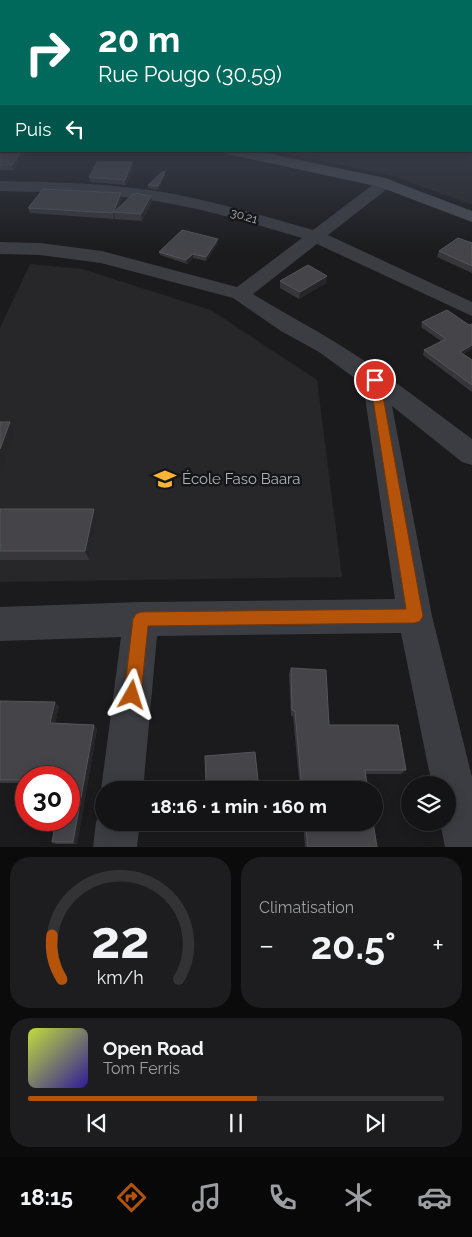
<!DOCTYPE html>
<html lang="fr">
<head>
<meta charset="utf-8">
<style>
  body { margin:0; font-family:Raleway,sans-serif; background:#1d1d1f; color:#f1f3f6; height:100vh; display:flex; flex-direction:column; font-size:19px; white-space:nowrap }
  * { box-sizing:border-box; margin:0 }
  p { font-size:16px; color:#9d9ea1 }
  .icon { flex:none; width:28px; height:28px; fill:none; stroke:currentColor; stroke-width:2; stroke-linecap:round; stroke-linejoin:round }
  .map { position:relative; height:847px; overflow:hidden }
  .panel { display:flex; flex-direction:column; gap:10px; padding:10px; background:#0b0b0c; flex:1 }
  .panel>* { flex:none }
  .banner { position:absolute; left:0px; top:0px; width:472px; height:152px; box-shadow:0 2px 12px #0003,0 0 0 1px #333335; background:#00695c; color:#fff; overflow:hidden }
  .controls { position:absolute; left:401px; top:776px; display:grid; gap:10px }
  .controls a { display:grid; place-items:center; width:55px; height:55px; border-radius:50%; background:#141416; box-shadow:0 2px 12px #0003,0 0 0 1px #333335; font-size:25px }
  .speed { position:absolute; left:15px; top:766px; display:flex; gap:10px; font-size:25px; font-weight:700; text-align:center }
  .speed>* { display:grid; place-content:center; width:65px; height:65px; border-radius:50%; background:#141416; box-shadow:0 2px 12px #0003,0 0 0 1px #333335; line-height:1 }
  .speed .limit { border:8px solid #d22; background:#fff; color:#111 }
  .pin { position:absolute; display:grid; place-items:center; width:42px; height:42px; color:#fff; margin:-21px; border:2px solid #fff; border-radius:50%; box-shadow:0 1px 5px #0007 }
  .me { position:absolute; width:55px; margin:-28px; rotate:6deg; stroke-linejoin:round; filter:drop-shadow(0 0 4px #0008) }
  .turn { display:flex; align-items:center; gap:18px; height:105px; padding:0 15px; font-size:22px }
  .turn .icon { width:65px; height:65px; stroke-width:2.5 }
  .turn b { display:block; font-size:35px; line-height:42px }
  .then { display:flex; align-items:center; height:48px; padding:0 15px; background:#0003; gap:10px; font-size:19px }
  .big { font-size:38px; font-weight:700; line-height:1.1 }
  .panel .card { flex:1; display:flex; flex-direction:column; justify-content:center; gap:8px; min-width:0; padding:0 18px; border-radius:20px; background:#1d1d1f }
  .panel .dial { align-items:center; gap:0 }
  .dial svg { height:130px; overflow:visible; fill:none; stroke:#333335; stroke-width:7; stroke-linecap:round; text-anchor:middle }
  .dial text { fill:#f1f3f6; stroke:none }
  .song { display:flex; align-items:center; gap:15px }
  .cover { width:60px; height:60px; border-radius:8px; background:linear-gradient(135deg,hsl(70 70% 55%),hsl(250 70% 35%)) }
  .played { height:5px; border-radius:2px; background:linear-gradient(90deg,#b45309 55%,#333335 55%) }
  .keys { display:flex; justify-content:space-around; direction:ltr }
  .heat { display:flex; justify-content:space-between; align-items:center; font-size:28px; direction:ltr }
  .panel .tiles { flex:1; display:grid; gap:10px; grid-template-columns:1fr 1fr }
  .card:last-child { grid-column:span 2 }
  .trip { position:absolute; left:95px; top:781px; width:288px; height:50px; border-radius:25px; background:#141416; box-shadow:0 2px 12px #0003,0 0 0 1px #333335; font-weight:700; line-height:50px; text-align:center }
  .menu { display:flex; height:80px; justify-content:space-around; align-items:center; background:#080809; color:#9d9ea1 }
  .menu .icon { width:35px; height:35px }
  .menu .selected { color:#b45309 }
  .menu b { font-size:22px; color:#f1f3f6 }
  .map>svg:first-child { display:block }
</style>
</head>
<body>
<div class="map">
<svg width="472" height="847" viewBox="0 0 472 847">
  <rect width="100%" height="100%" fill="#1b1b1d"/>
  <path fill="#27272a" d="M472,133V205L394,176L274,151H471Z
    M30,264L82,269L211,310L317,380L342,577L0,582V328Z"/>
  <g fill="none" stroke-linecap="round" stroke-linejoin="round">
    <path fill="#3b3d43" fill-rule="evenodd" d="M385,178L391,180L393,183L391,186L328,235L472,302V316L317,244L253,294C280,311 308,325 335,342C383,371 427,406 472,439V465L462,462L392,406L432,616L472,777V847H445L440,822H448V785H432L401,633L157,636L143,790H104V797L101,790L121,637L0,641V607L141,602L395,599L363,384L319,352L281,331L233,298L101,263L40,255L0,254V242L40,243L102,251L237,287L302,238C252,223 201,208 149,200C100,193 49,192 0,191V181C49,182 100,183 149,190C205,198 259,215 313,230L379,180Z
      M104,806V822H140L137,847H93L96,822Z"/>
    <path fill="#494c53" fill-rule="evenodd" d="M0,133H1V139H0Z
      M225,151H257L385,178L472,211V222L380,187L232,155L227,154Z"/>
  </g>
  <path fill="#37373b" d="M0,142L27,151L14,170H0Z
    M132,162L133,167L126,185L90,182L89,177Z
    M165,176L158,190L148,188V185Z
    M122,199L118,208L152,202L142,221L115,219V217L114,219L30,213L28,208Z
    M218,239V243L206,261L193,258L187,264L160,255L159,252Z
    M472,243V273L437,257L439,251Z
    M280,281L326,283L299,299L280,288Z
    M422,322L469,325L472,324V349L463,354L472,360V392L423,355L424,350L441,341L421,327Z
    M0,509L98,519L89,560H0Z
    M291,668L329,725L406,770L401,774H365L368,790H300L293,716H291L289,674Z
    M0,701L59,706L55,723L94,725L97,729L77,844H56L52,842L69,778H26V783H0Z
    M258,780L257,781L206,785V784Z
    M303,822H373L377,847H305Z"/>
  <path fill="#262629" d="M22,151H27L14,170L12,165Z
    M132,162L133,167L126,185L125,180Z
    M165,172V176L158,190V186Z
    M121,193L122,199L117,212H114L115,217L114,219L113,213Z
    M151,196L152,202L142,221L141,214Z
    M218,239V243L206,261V257Z
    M193,254V258L187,264L186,260Z
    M327,276L326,283L299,299L300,292Z
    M472,345V349L458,357L460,352Z
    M10,422L15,432L0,473V449Z
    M94,509L98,519L89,560L85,551Z
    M55,702L59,706L54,727L50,723Z
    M94,725L97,729L77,844L73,842Z"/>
  <path fill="#444449" stroke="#54565b" d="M1,140V151H22L12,165H0V142Z
    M97,162H132L125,180L89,177Z
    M163,171L165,172L158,186L148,185Z
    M43,189L121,193L113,213L28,208Z
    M134,193L151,196L141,214L114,212Z
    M182,230L218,239L206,257L193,254L186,260L159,252Z
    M458,238L472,243V266L439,251Z
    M308,265L327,276L300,292L280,281Z
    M447,310L469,325L472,324V345L460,352L472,360V385L424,350L446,339L422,322Z
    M0,422H10L0,449Z
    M0,509H94L85,551H0Z
    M291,668L326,670L329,725H398L406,770H365L368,790H302L295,711L292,710Z
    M0,701L55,702L50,723L94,725L73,842H52L56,820H69V778H26V780H0Z
    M255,752L258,780L206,784L205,756Z
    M305,822H373L377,847H308Z"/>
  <linearGradient id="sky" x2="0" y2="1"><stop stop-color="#0f0f10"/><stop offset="0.53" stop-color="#393f4c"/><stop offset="1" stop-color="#393f4c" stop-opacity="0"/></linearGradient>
  <rect width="472" height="252" fill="url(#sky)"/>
  <path fill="#b45309" stroke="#753606" d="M375,377L380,380L423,616L420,621L415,623L148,626L141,695L138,701L132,703L127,701L124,695L133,619L136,614L141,612L406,609L370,380Z"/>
  <defs>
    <g id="school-bare" transform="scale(1.725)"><path d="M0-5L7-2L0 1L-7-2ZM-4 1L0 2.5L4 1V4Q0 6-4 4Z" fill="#fab436" stroke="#161618" stroke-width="2.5" paint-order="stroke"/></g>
  </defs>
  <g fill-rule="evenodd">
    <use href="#school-bare" x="165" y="479"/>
  </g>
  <g text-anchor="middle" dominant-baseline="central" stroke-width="5" stroke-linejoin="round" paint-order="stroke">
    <g font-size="12" fill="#adb2bd" stroke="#161618">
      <text transform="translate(244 216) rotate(16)">30.21</text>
    </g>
    <g font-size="15" fill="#adb2bd" stroke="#161618" text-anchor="start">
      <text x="182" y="479">École Faso Baara</text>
    </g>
  </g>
</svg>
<div class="controls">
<a><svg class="icon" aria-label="layers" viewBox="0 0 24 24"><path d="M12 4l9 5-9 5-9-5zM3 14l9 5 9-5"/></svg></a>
</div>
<div class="speed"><div class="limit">30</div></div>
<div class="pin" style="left:375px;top:380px;background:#d93025"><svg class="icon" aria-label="arrive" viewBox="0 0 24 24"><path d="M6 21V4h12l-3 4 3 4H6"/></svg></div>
<svg class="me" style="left:132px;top:695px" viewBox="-20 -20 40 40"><path d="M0-17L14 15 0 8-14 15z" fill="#b45309" stroke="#fff" stroke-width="4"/></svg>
<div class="trip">18:16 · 1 min · 160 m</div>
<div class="banner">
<div class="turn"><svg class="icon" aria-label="right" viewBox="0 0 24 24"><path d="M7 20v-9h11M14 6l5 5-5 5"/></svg><div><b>20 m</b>Rue Pougo (30.59)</div></div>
<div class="then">Puis<svg class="icon" aria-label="left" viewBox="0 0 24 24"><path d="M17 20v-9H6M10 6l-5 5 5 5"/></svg></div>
</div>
</div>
<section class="panel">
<div class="tiles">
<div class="card dial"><svg viewBox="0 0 100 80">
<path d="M14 69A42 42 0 1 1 86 69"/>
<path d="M14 69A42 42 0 0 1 8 42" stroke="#b45309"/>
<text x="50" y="56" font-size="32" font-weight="700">22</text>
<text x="50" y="72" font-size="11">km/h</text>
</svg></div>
<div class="card"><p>Climatisation</p>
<div class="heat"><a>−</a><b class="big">20.5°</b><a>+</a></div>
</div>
<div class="card">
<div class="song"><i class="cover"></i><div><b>Open Road</b><p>Tom Ferris</p></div></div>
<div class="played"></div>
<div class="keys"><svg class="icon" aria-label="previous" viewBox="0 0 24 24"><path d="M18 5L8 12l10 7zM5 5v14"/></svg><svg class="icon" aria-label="pause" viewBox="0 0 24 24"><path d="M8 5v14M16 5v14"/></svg><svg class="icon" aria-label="next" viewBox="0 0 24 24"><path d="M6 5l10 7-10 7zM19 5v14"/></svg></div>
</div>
</div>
</section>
<nav class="menu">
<b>18:15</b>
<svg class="icon selected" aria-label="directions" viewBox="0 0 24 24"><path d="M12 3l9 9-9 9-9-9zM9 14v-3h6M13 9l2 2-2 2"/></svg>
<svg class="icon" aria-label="music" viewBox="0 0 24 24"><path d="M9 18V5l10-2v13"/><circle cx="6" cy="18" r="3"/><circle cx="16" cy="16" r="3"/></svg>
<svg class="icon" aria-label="phone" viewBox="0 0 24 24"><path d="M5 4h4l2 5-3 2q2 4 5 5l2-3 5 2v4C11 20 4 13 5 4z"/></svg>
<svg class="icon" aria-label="climate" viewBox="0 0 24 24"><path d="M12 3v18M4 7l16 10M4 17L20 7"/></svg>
<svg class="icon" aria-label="car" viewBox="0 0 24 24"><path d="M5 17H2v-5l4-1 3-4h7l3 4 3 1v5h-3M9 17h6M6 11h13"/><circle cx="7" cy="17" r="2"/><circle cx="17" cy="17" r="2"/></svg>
</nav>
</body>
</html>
